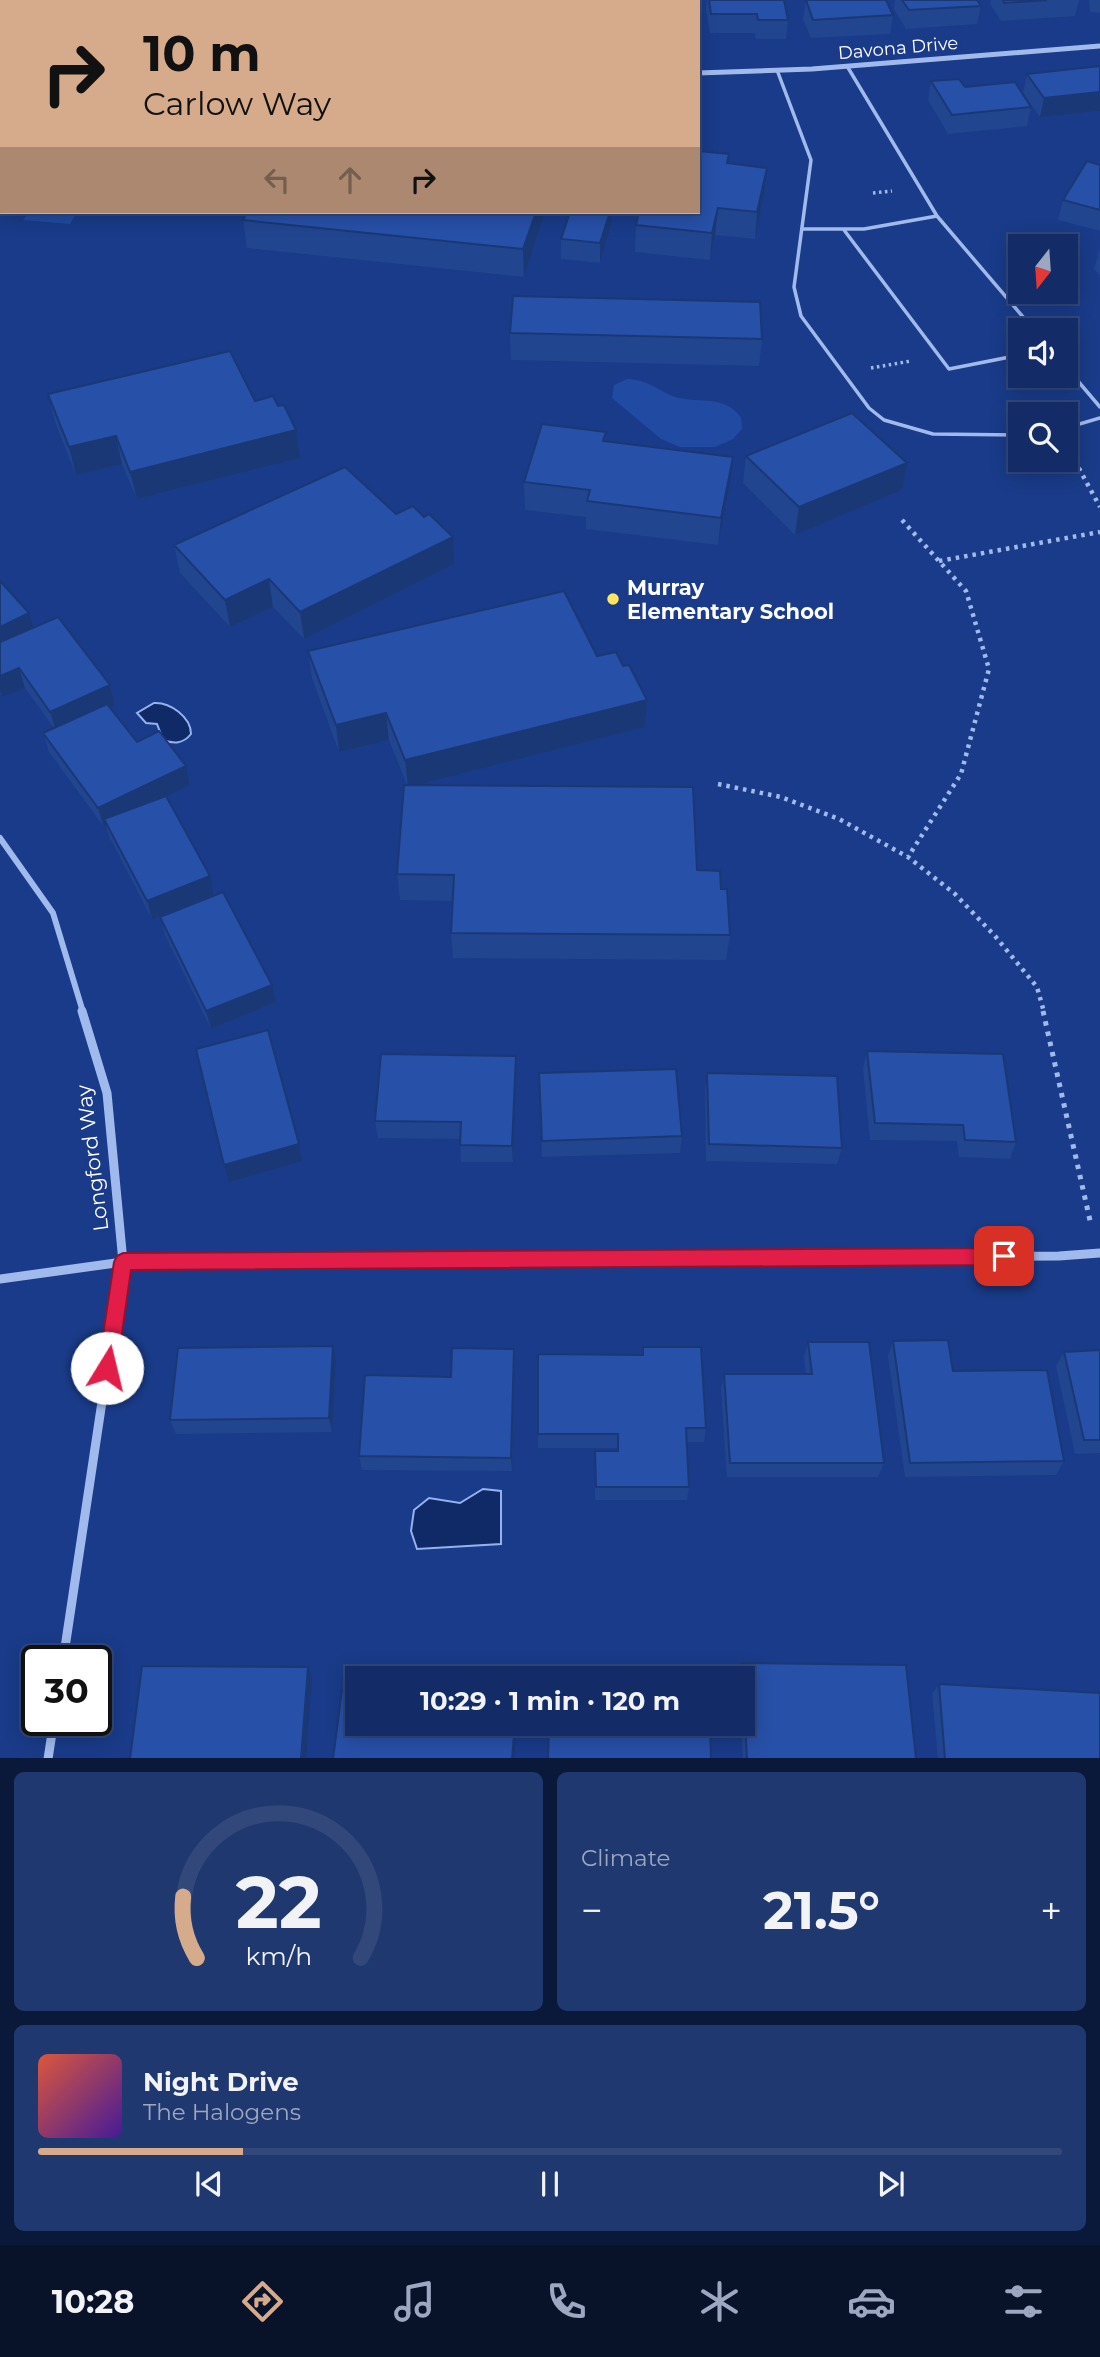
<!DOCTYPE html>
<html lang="en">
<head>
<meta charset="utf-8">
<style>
  body { margin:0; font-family:Montserrat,sans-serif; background:#203870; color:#f1f3f6; height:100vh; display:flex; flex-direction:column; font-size:26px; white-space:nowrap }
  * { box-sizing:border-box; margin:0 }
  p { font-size:23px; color:#9da7c0 }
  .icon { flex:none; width:38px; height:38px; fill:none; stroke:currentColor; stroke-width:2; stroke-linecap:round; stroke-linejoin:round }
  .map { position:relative; height:1758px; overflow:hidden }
  .drawer { display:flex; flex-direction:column; gap:14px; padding:14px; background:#0a1839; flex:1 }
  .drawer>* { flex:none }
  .banner { position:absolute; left:0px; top:0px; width:700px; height:214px; box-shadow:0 4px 18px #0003,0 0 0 2px #32487b; background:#d6ab8b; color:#111; overflow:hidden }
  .needle { width:46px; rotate:197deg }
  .controls { position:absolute; left:1008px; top:234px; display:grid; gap:14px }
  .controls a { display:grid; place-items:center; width:70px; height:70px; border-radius:0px; background:#132c67; box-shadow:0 4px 18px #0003,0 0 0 2px #32487b; font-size:35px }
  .speed { position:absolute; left:21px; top:1645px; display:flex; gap:14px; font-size:35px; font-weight:700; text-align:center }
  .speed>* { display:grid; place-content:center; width:91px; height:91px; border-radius:50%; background:#132c67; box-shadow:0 4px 18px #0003,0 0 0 2px #32487b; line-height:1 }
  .speed .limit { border:4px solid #111; border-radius:10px; background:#fff; color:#111 }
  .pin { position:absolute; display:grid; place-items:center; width:60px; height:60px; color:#fff; margin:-30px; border-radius:14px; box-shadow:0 4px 10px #0006 }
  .me { position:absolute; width:77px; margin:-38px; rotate:9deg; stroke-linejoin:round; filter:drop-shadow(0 0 5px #0008) }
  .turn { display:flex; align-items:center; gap:24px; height:147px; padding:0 28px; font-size:32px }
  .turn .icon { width:91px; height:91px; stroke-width:2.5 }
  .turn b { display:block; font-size:49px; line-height:60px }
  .lanes { display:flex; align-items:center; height:66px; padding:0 28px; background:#0003; justify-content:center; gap:35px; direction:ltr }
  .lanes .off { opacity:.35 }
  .big { font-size:52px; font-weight:700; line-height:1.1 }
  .drawer .tile { flex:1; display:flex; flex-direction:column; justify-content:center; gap:10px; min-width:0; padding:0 24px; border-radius:10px; background:#203870 }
  .drawer .dial { align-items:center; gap:0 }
  .dial svg { height:182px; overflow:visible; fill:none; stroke:#32487b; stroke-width:7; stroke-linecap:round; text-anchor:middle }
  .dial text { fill:#f1f3f6; stroke:none }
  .song { display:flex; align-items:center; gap:21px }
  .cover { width:84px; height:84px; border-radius:10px; background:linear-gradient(135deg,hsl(10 70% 55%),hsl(260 70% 35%)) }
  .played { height:7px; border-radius:4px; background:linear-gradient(90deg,#d6ab8b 20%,#32487b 20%) }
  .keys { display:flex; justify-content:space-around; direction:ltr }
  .heat { display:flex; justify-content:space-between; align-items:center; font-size:38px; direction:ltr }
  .drawer .tiles { flex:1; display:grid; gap:14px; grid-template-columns:1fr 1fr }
  .tile:last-child { grid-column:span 2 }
  .trip { position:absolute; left:345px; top:1666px; width:410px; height:70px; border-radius:0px; background:#132c67; box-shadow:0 4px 18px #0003,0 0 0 2px #32487b; font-weight:700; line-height:70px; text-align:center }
  .dock { display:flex; height:112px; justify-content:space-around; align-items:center; background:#081229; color:#9da7c0 }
  .dock .icon { width:49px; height:49px }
  .dock .current { color:#d6ab8b }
  .dock b { font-size:32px; color:#f1f3f6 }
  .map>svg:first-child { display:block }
</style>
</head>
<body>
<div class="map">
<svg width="1100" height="1759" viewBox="0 0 1100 1759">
  <rect width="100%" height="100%" fill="#193b89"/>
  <path fill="#214aa2" d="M29,212H77L70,224L23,220Z
    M627,379C652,380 659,393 679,398C701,403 726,395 741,418L742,429L733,439L715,447H680L661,439L612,398L614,385Z"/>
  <path fill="#102a67" stroke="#94b2f0" stroke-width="2" d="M154,703C170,702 191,717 191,734C183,744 174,744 163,740L157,724L146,723L137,713Z
    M483,1489L501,1491V1544L417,1549L411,1531L414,1510L429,1498L460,1503Z"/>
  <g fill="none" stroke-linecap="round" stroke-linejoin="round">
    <path stroke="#a1baed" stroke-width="3.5" stroke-dasharray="2.5 3.5" stroke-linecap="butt" d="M873,193L892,191
      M871,368L911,361"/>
    <path stroke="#a1baed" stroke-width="4.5" stroke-dasharray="3.5 5" stroke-linecap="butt" d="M1066,458L1076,463L1100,507
      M902,520L966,591L989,669L961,774L908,857
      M939,561L1100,532
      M718,784L781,797L839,819L908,857L955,894L995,936L1037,987L1044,1012"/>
    <path stroke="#a1baed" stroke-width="5" stroke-dasharray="4.5 6" stroke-linecap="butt" d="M1043,1011L1091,1225"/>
    <path stroke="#a1baed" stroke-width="3.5" d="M847,66L937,216L1035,331
      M777,70L811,160L794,287L801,316L869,408L884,420L933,434L1020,435
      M803,229H864L937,216
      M844,230L949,369L1020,355
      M1066,367L1100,407
      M1066,428L1100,418"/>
    <path stroke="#a1baed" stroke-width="5" d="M11,0L20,2
      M281,2L283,0
      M698,73L812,69L1100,46"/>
    <path stroke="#a1baed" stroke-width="6" d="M0,838L53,913L83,1012"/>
    <path stroke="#a1baed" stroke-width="9" d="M0,1279L123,1262L1059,1256L1100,1253
      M63,1661L123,1262L107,1093L82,1011
      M48,1759L54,1720"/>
  </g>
  <path fill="#224590" d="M157,0H207L205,2H157Z
    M707,0H784L788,20L786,39H756L755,33H710L706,10Z
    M806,0L893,15L890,34L811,38L803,19Z
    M895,0H977L981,6L977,24L906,29L894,9Z
    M991,0H1079L1075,16L1001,21L990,4Z
    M1089,0H1100V13L1090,12Z
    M1100,66V111L1040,117L1023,93L1027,74Z
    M931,81L965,87L1031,107L1027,126L948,134L928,100Z
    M729,164L767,168L764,195L755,239L715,235L710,260L635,252L636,225Z
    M1100,165V231L1058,220L1063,200Z
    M247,212H545L524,277L247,248L243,220Z
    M570,212H612V222L600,263L561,259V239Z
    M1100,249V275L1094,269Z
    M510,333L762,339L759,366L511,360Z
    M48,394L255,401L300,458L137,499L122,464L76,475L55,422Z
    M606,432L605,441L730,484L718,545L586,529V517L525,510L524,482Z
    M746,456L902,490L795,535L743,483Z
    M396,514L424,517L454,564L304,639L273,607L230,627L180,573L174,545Z
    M0,581L33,628L110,685L115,705L110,707L137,742L186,766L190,785L167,796L210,876L214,894L152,919L110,838L106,826L104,827L49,752L43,733L54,728L25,688L2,697L0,694Z
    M308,651L597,656L623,666L647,700L645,727L415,785L697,870L721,889L730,935L726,960L453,958L451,933L453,901L400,900L397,874L407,785L389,740L339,752L312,678Z
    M160,917L276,1002L211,1029L165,935Z
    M867,1051L1016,1142L1010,1159L959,1157L957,1141L870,1140L863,1068Z
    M516,1073L513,1162H461L460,1139L378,1138L375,1121Z
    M539,1073L682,1136L680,1153L542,1157Z
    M707,1073L842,1148L837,1164L706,1161L705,1090Z
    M893,1341L953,1371L1064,1461L1056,1475L905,1477L888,1356Z
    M808,1342L884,1463L878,1477H727L721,1389L724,1374H806L804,1357Z
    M1100,1350V1453L1075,1454L1056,1366L1064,1352Z
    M538,1354L706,1428L704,1442H687L689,1487L687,1500H595V1451H617V1448H538Z
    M336,1360L332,1432L176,1434L170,1420Z
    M514,1363L512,1471L362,1470L359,1456L451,1377Z
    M742,1663L916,1759H743L741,1724L742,1678H739V1673Z
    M939,1684L1100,1759H938L932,1694Z"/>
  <path fill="#1b3876" d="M197,0H207L205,2H197Z
    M1100,92V111L1040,117L1044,98Z
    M767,168L764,195L755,239L757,212Z
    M718,208L715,235L710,260L712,233Z
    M536,212H545L524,277L523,249Z
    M610,212H612V222L600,263V243Z
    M296,430L300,458L137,499L130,472Z
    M116,436L122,464L76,475L69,447Z
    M733,457L730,484L718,545L721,518Z
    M907,463L902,490L795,535L799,507Z
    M453,537L454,564L304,639L300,612Z
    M269,579L273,607L230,627L225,600Z
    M29,613L35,633L0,649V627Z
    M19,668L25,688L2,697L0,691V676Z
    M110,685L115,705L56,731L50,712Z
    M647,700L645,727L408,787L405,760Z
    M386,713L389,740L339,752L336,725Z
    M186,766L190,785L108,825L104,819L106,826L104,827L98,808Z
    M210,876L214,894L152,919L147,901Z
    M272,985L276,1002L211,1029L206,1011Z
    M516,1056V1073L513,1162L512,1146Z
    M299,1144L302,1161L229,1182L224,1165Z
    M333,1346L336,1360L332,1432L329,1418Z
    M514,1349V1363L512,1471L511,1458Z
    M308,1667L312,1677L306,1759H301Z
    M515,1724H517L514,1759H512Z"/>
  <path fill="#2750a8" stroke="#1b3876" stroke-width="2" d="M320,0H401L400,2H320Z
    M417,0H495V2H416Z
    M520,0H594V2H520Z
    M617,0H679V2H617Z
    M709,0H784L788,20H758L757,14H711Z
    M806,0H886L893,15L813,20Z
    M902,0H977L981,6L909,10Z
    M1003,0H1047L1004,3Z
    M1100,66V92L1044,98L1027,74Z
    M959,79L965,87L1015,82L1031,107L952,115L931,81Z
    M698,151L729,154L727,163L767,168L757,212L718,208L712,233L636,225L639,212H698Z
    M1087,161L1100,165V210L1063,200Z
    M247,212H536L523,249L243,220Z
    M570,212H610L600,243L561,239Z
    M513,296L760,302L762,339L510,333Z
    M230,351L255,401L273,396L278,406L284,405L296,430L130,472L116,436L69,447L48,394Z
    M852,413L907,463L799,507L746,456Z
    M542,424L606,432L603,441L733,457L721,518L587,501L590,490L524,482Z
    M345,467L396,514L413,506L424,517L429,514L453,537L300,612L269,579L225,600L174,545Z
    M0,581L29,613L0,627Z
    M564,591L597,656L616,652L623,666L629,665L647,700L405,760L386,713L336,725L308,651Z
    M58,617L110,685L50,712L19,668L0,676V642Z
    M107,704L137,742L159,731L186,766L98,808L43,733Z
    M404,785L693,787L697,870L720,871L721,889H727L730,935L451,933L454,875L397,874Z
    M166,796L210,876L147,901L104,819Z
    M223,892L272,985L206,1011L160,917Z
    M268,1030L299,1144L224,1165L196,1049Z
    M867,1051L1003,1054L1016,1142L965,1140L963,1125L875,1123Z
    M381,1054L516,1056L512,1146L460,1145L461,1122L375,1121Z
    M676,1069L682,1136L542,1141L539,1073Z
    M707,1073L837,1076L842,1148L709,1144Z
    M948,1340L953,1371L1047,1370L1064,1461L910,1463L893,1341Z
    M808,1342H869L884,1463H730L724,1374H812Z
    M333,1346L329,1418L170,1420L178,1348Z
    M643,1347H701L706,1428H686L689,1487H596L595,1451H618V1434H538V1354L643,1355Z
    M452,1348L514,1349L511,1458L359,1456L365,1375L451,1377Z
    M1100,1350V1440H1084L1064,1352Z
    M742,1663L906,1665L916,1759H747Z
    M142,1666L308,1667L301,1759H130Z
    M939,1684L1100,1693V1759H945Z
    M342,1690L357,1691V1724H515L512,1759H333Z
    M549,1724H710L711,1759H548Z"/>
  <path fill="#e11d48" stroke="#92132f" stroke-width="2" d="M1004,1248L1010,1250L1013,1256L1010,1262L1004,1265L131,1270L117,1368L114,1375L107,1377L100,1375L98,1368L114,1262L117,1256L123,1253Z"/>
  <circle fill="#ffe65e" stroke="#193b89" stroke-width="2.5" cx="613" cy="599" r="7"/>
  <g text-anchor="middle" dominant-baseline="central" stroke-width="7" stroke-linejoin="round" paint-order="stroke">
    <g font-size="18" fill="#fff" stroke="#193b89">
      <text transform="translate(898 48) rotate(-5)">Davona Drive</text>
    </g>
    <g font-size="21" font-weight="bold" fill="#fff" stroke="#193b89" text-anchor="start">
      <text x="627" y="587">Murray<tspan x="627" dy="24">Elementary School</tspan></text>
    </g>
    <g font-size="21" fill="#fff" stroke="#193b89">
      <text transform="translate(92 1158) rotate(-97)">Longford Way</text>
    </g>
  </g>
</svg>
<div class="controls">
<a><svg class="needle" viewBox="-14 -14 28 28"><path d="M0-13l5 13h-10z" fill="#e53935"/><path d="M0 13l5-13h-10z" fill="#9da7c0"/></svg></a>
<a><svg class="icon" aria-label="sound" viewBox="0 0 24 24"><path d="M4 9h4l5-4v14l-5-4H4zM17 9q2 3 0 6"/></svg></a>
<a><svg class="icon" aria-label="search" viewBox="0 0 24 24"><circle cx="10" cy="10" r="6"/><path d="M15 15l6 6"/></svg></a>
</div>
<div class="speed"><div class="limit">30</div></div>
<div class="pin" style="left:1004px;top:1256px;background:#d93025"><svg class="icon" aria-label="arrive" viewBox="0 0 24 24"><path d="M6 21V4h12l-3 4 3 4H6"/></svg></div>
<svg class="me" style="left:107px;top:1368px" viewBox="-20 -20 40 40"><circle r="19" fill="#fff"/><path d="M0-13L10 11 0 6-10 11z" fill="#e11d48"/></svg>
<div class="trip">10:29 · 1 min · 120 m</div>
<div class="banner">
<div class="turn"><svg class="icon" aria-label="right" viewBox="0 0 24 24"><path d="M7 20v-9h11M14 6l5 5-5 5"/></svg><div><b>10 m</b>Carlow Way</div></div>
<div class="lanes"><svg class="icon off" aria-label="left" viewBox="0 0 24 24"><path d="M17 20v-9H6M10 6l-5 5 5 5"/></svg><svg class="icon off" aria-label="ahead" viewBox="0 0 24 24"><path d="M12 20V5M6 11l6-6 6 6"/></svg><svg class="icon" aria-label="right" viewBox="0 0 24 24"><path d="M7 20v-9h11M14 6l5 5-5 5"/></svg></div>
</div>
</div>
<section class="drawer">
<div class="tiles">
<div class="tile dial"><svg viewBox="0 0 100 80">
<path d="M14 69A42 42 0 1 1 86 69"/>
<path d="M14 69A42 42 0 0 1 8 42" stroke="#d6ab8b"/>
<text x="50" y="56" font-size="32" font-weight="700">22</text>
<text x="50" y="72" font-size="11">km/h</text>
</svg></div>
<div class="tile"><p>Climate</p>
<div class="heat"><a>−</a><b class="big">21.5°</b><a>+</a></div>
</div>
<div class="tile">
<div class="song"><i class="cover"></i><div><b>Night Drive</b><p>The Halogens</p></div></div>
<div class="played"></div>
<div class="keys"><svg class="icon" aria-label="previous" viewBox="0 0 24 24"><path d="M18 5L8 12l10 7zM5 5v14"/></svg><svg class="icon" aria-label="pause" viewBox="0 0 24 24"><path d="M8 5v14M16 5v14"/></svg><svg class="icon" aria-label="next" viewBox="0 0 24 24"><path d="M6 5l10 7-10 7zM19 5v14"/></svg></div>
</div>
</div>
</section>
<nav class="dock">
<b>10:28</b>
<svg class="icon current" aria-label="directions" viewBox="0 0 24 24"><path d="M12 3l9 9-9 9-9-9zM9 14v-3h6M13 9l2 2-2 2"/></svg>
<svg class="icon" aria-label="music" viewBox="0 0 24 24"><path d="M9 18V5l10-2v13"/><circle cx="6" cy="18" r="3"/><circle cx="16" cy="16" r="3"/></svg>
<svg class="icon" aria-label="phone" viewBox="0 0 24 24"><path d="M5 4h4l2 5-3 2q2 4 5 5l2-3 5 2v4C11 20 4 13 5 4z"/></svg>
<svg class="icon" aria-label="climate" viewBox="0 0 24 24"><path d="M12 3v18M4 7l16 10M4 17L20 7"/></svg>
<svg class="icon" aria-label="car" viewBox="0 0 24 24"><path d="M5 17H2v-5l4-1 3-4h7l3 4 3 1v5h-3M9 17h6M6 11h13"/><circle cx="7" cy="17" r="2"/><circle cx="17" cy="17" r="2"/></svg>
<svg class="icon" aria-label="filters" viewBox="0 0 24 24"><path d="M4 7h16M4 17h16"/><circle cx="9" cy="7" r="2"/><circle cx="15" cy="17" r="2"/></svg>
</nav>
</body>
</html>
